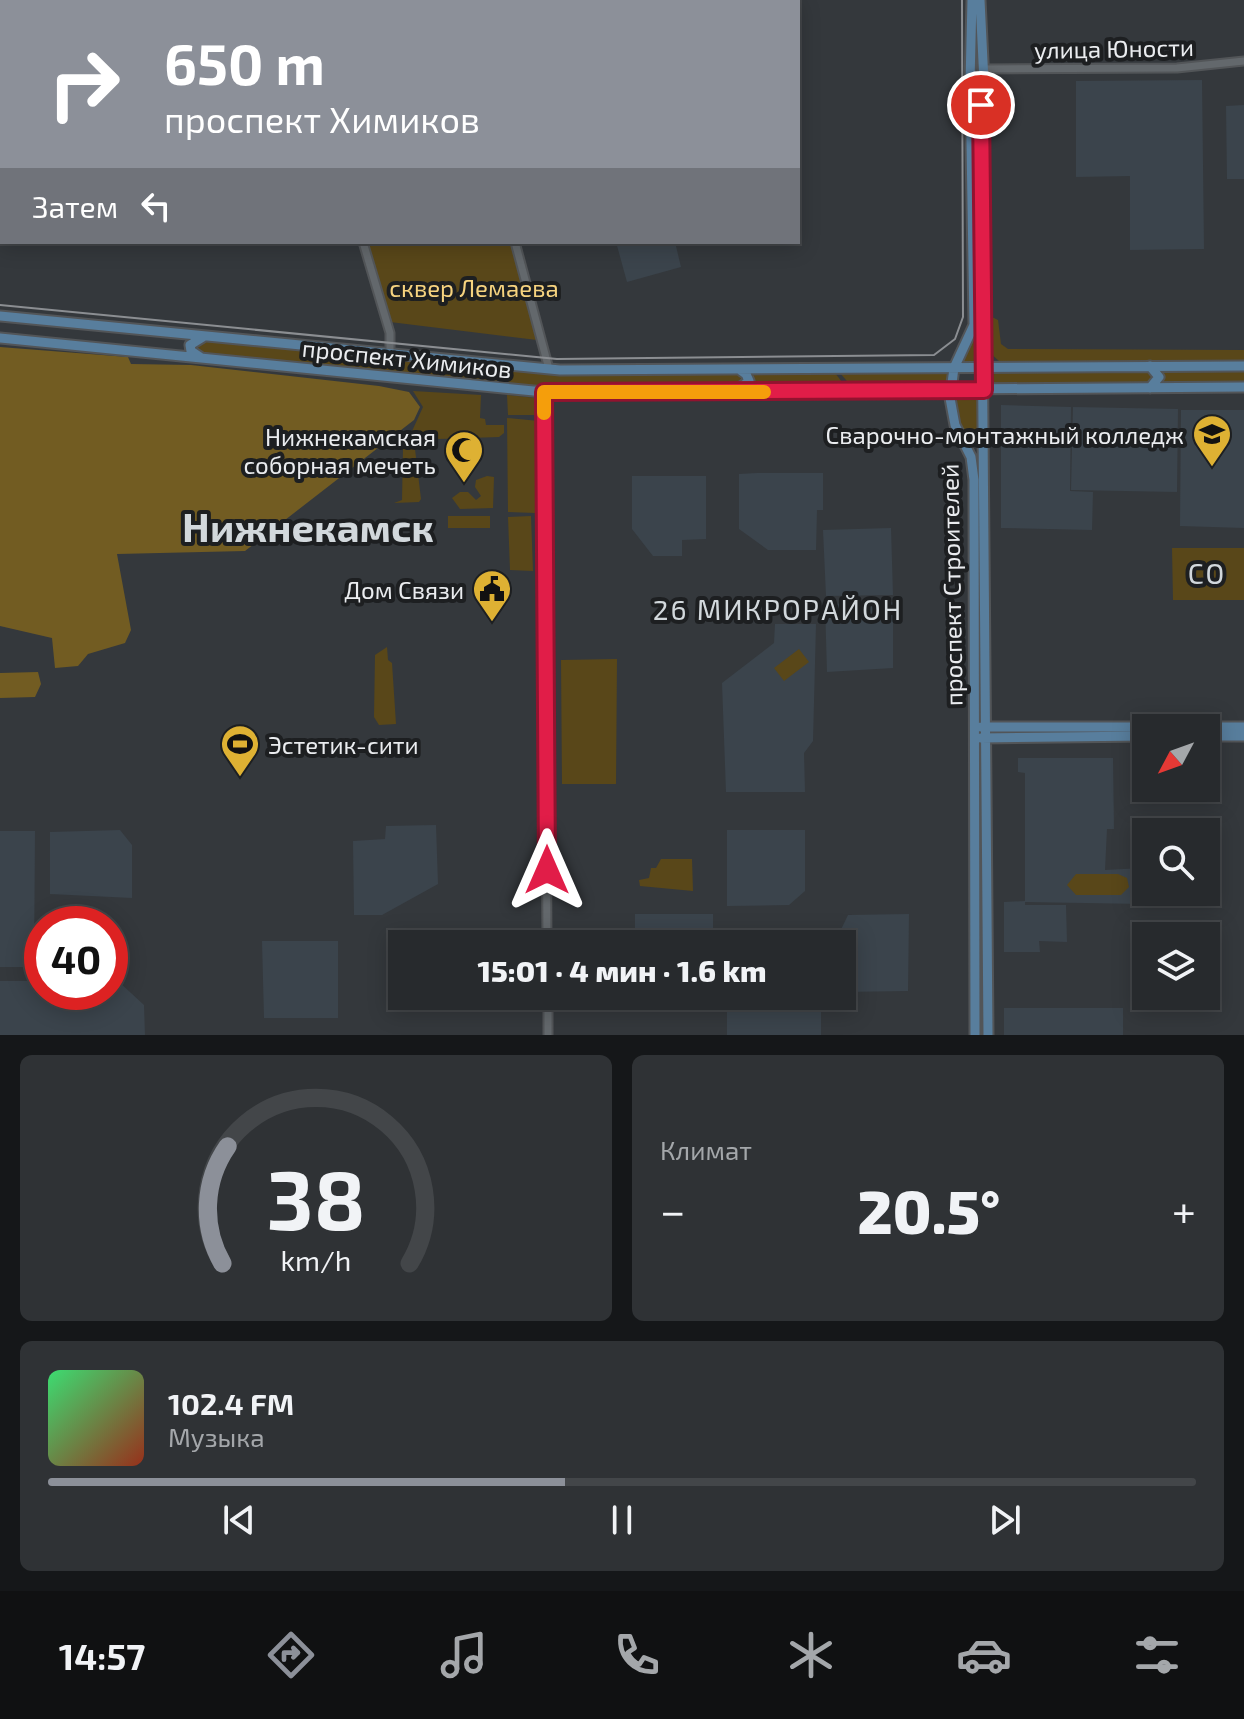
<!DOCTYPE html>
<html lang="ru">
<head>
<meta charset="utf-8">
<style>
  body { margin:0; font-family:"Exo 2",sans-serif; background:#2f3235; color:#f1f3f6; height:100vh; display:flex; flex-direction:column; font-size:30px; white-space:nowrap }
  * { box-sizing:border-box; margin:0 }
  p { font-size:26px; color:#a4a7aa }
  .icon { flex:none; width:44px; height:44px; fill:none; stroke:currentColor; stroke-width:2; stroke-linecap:round; stroke-linejoin:round }
  .map { position:relative; height:1035px; overflow:hidden }
  .sheet { display:flex; flex-direction:column; gap:20px; padding:20px; background:#151719; flex:1 }
  .sheet>* { flex:none }
  .guide { position:absolute; left:0px; top:0px; width:800px; height:244px; box-shadow:0 4px 20px #0003,0 0 0 2px #434649; background:#8c9099; color:#fff; overflow:hidden }
  .needle { width:52px; rotate:229deg }
  .fabs { position:absolute; left:1132px; top:714px; display:grid; gap:16px }
  .fabs a { display:grid; place-items:center; width:88px; height:88px; border-radius:0px; background:#272a2d; box-shadow:0 4px 20px #0003,0 0 0 2px #434649; font-size:40px }
  .speed { position:absolute; left:24px; top:906px; display:flex; gap:16px; font-size:40px; font-weight:700; text-align:center }
  .speed>* { display:grid; place-content:center; width:104px; height:104px; border-radius:50%; background:#272a2d; box-shadow:0 4px 20px #0003,0 0 0 2px #434649; line-height:1 }
  .speed .limit { border:12px solid #d22; background:#fff; color:#111 }
  .pin { position:absolute; display:grid; place-items:center; width:68px; height:68px; color:#fff; margin:-34px; border:4px solid #fff; border-radius:50%; box-shadow:0 2px 8px #0007 }
  .me { position:absolute; width:88px; margin:-44px; rotate:0deg; stroke-linejoin:round; filter:drop-shadow(0 0 6px #0008) }
  .turn { display:flex; align-items:center; gap:28px; height:168px; padding:0 32px; font-size:36px }
  .turn .icon { width:104px; height:104px; stroke-width:2.5 }
  .turn b { display:block; font-size:56px; line-height:68px }
  .then { display:flex; align-items:center; height:76px; padding:0 32px; background:#0003; gap:16px; font-size:30px }
  .big { font-size:60px; font-weight:800; line-height:1.1 }
  .sheet .card { flex:1; display:flex; flex-direction:column; justify-content:center; gap:12px; min-width:0; padding:0 28px; border-radius:12px; background:#2f3235 }
  .sheet .dial { align-items:center; gap:0 }
  .dial svg { height:208px; overflow:visible; fill:none; stroke:#434649; stroke-width:7; stroke-linecap:round; text-anchor:middle }
  .dial text { fill:#f1f3f6; stroke:none }
  .song { display:flex; align-items:center; gap:24px }
  .cover { width:96px; height:96px; border-radius:12px; background:linear-gradient(135deg,hsl(140 70% 55%),hsl(10 70% 35%)) }
  .played { height:8px; border-radius:4px; background:linear-gradient(90deg,#8c9099 45%,#434649 45%) }
  .keys { display:flex; justify-content:space-around; direction:ltr }
  .heat { display:flex; justify-content:space-between; align-items:center; font-size:44px; direction:ltr }
  .sheet .tiles { flex:1; display:grid; gap:20px; grid-template-columns:1fr 1fr }
  .card:last-child { grid-column:span 2 }
  .trip { position:absolute; left:388px; top:930px; width:468px; height:80px; border-radius:0px; background:#272a2d; box-shadow:0 4px 20px #0003,0 0 0 2px #434649; font-weight:800; line-height:80px; text-align:center }
  .tabs { display:flex; height:128px; justify-content:space-around; align-items:center; background:#101112; color:#a4a7aa }
  .tabs .icon { width:56px; height:56px }
  .tabs .active { color:#8c9099 }
  .tabs b { font-size:36px; color:#f1f3f6 }
  .map>svg:first-child { display:block }
</style>
</head>
<body>
<div class="map">
<svg width="1244" height="1035" viewBox="0 0 1244 1035">
  <rect width="100%" height="100%" fill="#34383c"/>
  <path fill="#3b444c" d="M1202,80L1204,249L1130,250V176L1076,177V81Z
    M1244,105V179H1227L1226,106Z
    M616,242H675L681,267L627,282Z
    M1001,405L1071,407L1070,491L1093,492L1092,530L1001,528Z
    M1073,407L1178,409L1177,492L1071,490Z
    M1181,410H1244V528L1180,526Z
    M757,473H823V510H817L816,550H768L739,529V474Z
    M632,476H706V539L682,540V556H653L632,529Z
    M891,528L893,595L826,596L823,530Z
    M893,602V668L827,672L825,604Z
    M775,624H816L813,741L804,753L805,792H726L722,683L774,643Z
    M1018,758H1113L1114,829H1107L1105,870L1143,868L1144,904L1025,902V905H1066L1067,942L1039,941L1040,952H1004V902L1025,901V773L1018,772Z
    M436,825L438,884L382,915H354L353,841L385,839L386,826Z
    M120,830L132,845V898L50,894V832Z
    M727,830H805V891L789,905L727,906Z
    M0,831H35L34,967H0Z
    M635,914H713V944H635Z
    M909,914L908,991L842,992V944H834L848,915Z
    M262,941H338V1018H264Z
    M0,981H42V992H110V981H118L144,1005L145,1035H0Z
    M727,996H821V1035H727Z
    M1004,1008H1123V1035H1004Z"/>
  <path fill="#594719" d="M976,100H978L980,362H961L977,325Z
    M367,242H511L537,340L390,322Z
    M992,317L998,320L1001,344L1008,349L1244,350V361H999L989,352L988,323Z
    M199,341L549,374L741,373L746,379L739,386L555,389L199,354L194,345Z
    M1244,369V382H1162L1161,370Z
    M988,371H1147L1153,377L1147,383L988,386Z
    M948,372V384L852,387L840,373Z
    M752,373H835L846,387L751,386Z
    M413,391L481,395L480,418L485,419L486,425H504V433L499,437L408,440L423,407Z
    M954,394L980,395L979,435L975,441L968,439L958,423Z
    M507,395L536,398L539,415H508Z
    M507,418L539,421V508L535,513L508,512Z
    M403,449H415L421,499L419,502L394,503L402,500Z
    M487,476L494,477L493,508L460,509L452,498L460,492H468L476,500L481,496L475,487L476,480Z
    M448,516H490V528H448Z
    M531,516L533,571L510,570L508,517Z
    M1172,548H1244V600H1173Z
    M387,647L388,660L392,663L396,724L379,725L374,717L375,655Z
    M799,649L809,662L784,681L774,668Z
    M617,659L616,784H562L561,660Z
    M979,748H982L983,1035H980Z
    M661,859H692L693,891L640,886L639,880L649,878L651,868H656Z
    M1076,874H1118L1127,878L1129,887L1121,895H1076L1067,885Z"/>
  <path fill="#725c22" d="M0,347L128,357L131,364L191,365L379,386L409,392L420,407L414,420L245,551L117,554L131,630L125,643L88,654L78,666L55,668L52,638L0,626Z
    M38,672L41,684L35,697L0,698V673Z"/>
  <g fill="none" stroke-linecap="round" stroke-linejoin="round">
    <g stroke="#525558" stroke-width="11">
      <path id="minor" d="M294,0L295,2
        M447,0V2
        M984,69L1177,68L1244,61
        M363,242L390,333V354
        M515,242L549,369
        M544,392L547,944
        M548,996V1035"/>
    </g>
    <g stroke="#525558" stroke-width="13">
      <path id="major" d="M972,0L970,82L974,325L954,368L950,398L955,425L971,457L974,480L975,1035
        M980,0L984,82L981,184L988,1035
        M0,316L560,370L1244,366
        M0,338L544,392L1244,387
        M200,357L191,351L190,345L203,337
        M1150,366L1159,377L1150,388
        M737,390L749,381L746,374L739,369
        M981,727H1244
        M1206,736H1244
        M981,738L1146,736"/>
    </g>
    <use href="#minor" stroke="#63686c" stroke-width="7"/>
    <use href="#major" stroke="#587e9d" stroke-width="9"/>
    <path stroke="#8b8e92" stroke-width="2" d="M0,305L557,359L934,355L955,339L963,317L962,0"/>
  </g>
  <g fill="none" stroke-linecap="round" stroke-linejoin="round">
    <g stroke="#92132f" stroke-width="20">
      <path id="route" d="M547,870L544,392L984,390L981,105"/>
    </g>
    <use href="#route" stroke="#e11d48" stroke-width="14"/>
    <path stroke="#f59e0b" stroke-width="14" d="M544,413V392H764"/>
  </g>
  <defs>
    <g id="university-pin" transform="scale(2)"><path d="M0 17L-7.5 6A9.5 9.5 0 1 1 7.5 6Z" fill="#deb133" stroke="#1d1f21"/><path d="M0-5L7-2L0 1L-7-2ZM-4 1L0 2.5L4 1V4Q0 6-4 4Z" fill="#111"/></g>
    <g id="mosque-pin" transform="scale(2)"><path d="M0 17L-7.5 6A9.5 9.5 0 1 1 7.5 6Z" fill="#deb133" stroke="#1d1f21"/><path d="M3.5-4.9A6 6 0 1 0 3.5 4.9A5 5 0 1 1 3.5-4.9Z" fill="#111"/></g>
    <g id="civic-pin" transform="scale(2)"><path d="M0 17L-7.5 6A9.5 9.5 0 1 1 7.5 6Z" fill="#deb133" stroke="#1d1f21"/><path d="M-.6-6.5H3V-4.5H.6V-3L4-1V1h2V6H-6V1h2V-1L-.6-3ZM-1.2 2.5V6h2.4V2.5Z" fill="#111"/></g>
    <g id="stadium-pin" transform="scale(2)"><path d="M0 17L-7.5 6A9.5 9.5 0 1 1 7.5 6Z" fill="#deb133" stroke="#1d1f21"/><path d="M0-5a6.5 5 0 1 0 0 10a6.5 5 0 1 0 0-10ZM-3.5-1.8h7v3.6h-7Z" fill="#111"/></g>
  </defs>
  <g fill-rule="evenodd">
    <use href="#university-pin" x="1212" y="434"/>
    <use href="#mosque-pin" x="464" y="450"/>
    <use href="#civic-pin" x="492" y="589"/>
    <use href="#stadium-pin" x="240" y="744"/>
  </g>
  <g text-anchor="middle" dominant-baseline="central" stroke-width="8" stroke-linejoin="round" paint-order="stroke">
    <g font-size="24" fill="#eaecef" stroke="#1d1f21">
      <text transform="translate(1114 48) rotate(-1)">улица Юности</text>
      <text transform="translate(407 358) rotate(6)">проспект Химиков</text>
      <text transform="translate(951 585) rotate(-91)">проспект Строителей</text>
    </g>
    <g font-size="24" fill="#f6d37f" stroke="#1d1f21">
      <text x="474" y="287">сквер Лемаева</text>
    </g>
    <g font-size="24" fill="#eaecef" stroke="#1d1f21" text-anchor="end">
      <text x="1184" y="434">Сварочно-монтажный колледж</text>
      <text x="436" y="436">Нижнекамская<tspan x="436" dy="28">соборная мечеть</tspan></text>
      <text x="464" y="589">Дом Связи</text>
      <text x="268" y="744" text-anchor="start">Эстетик-сити</text>
    </g>
    <g font-size="28" letter-spacing="2" fill="#d2d8dc" stroke="#1d1f21">
      <text x="1207" y="573">СО</text>
      <text x="778" y="609">26 МИКРОРАЙОН</text>
    </g>
    <g font-size="40" font-weight="bold" fill="#d2d8dc" stroke="#1d1f21">
      <text x="308" y="526">Нижнекамск</text>
    </g>
  </g>
</svg>
<div class="fabs">
<a><svg class="needle" viewBox="-14 -14 28 28"><path d="M0-13l5 13h-10z" fill="#e53935"/><path d="M0 13l5-13h-10z" fill="#a4a7aa"/></svg></a>
<a><svg class="icon" aria-label="search" viewBox="0 0 24 24"><circle cx="10" cy="10" r="6"/><path d="M15 15l6 6"/></svg></a>
<a><svg class="icon" aria-label="layers" viewBox="0 0 24 24"><path d="M12 4l9 5-9 5-9-5zM3 14l9 5 9-5"/></svg></a>
</div>
<div class="speed"><div class="limit">40</div></div>
<div class="pin" style="left:981px;top:105px;background:#d93025"><svg class="icon" aria-label="arrive" viewBox="0 0 24 24"><path d="M6 21V4h12l-3 4 3 4H6"/></svg></div>
<svg class="me" style="left:547px;top:870px" viewBox="-20 -20 40 40"><path d="M0-17L14 15 0 8-14 15z" fill="#e11d48" stroke="#fff" stroke-width="4"/></svg>
<div class="trip">15:01 · 4 мин · 1.6 km</div>
<div class="guide">
<div class="turn"><svg class="icon" aria-label="right" viewBox="0 0 24 24"><path d="M7 20v-9h11M14 6l5 5-5 5"/></svg><div><b>650 m</b>проспект Химиков</div></div>
<div class="then">Затем<svg class="icon" aria-label="left" viewBox="0 0 24 24"><path d="M17 20v-9H6M10 6l-5 5 5 5"/></svg></div>
</div>
</div>
<section class="sheet">
<div class="tiles">
<div class="card dial"><svg viewBox="0 0 100 80">
<path d="M14 69A42 42 0 1 1 86 69"/>
<path d="M14 69A42 42 0 0 1 16 24" stroke="#8c9099"/>
<text x="50" y="56" font-size="32" font-weight="700">38</text>
<text x="50" y="72" font-size="11">km/h</text>
</svg></div>
<div class="card"><p>Климат</p>
<div class="heat"><a>−</a><b class="big">20.5°</b><a>+</a></div>
</div>
<div class="card">
<div class="song"><i class="cover"></i><div><b>102.4 FM</b><p>Музыка</p></div></div>
<div class="played"></div>
<div class="keys"><svg class="icon" aria-label="previous" viewBox="0 0 24 24"><path d="M18 5L8 12l10 7zM5 5v14"/></svg><svg class="icon" aria-label="pause" viewBox="0 0 24 24"><path d="M8 5v14M16 5v14"/></svg><svg class="icon" aria-label="next" viewBox="0 0 24 24"><path d="M6 5l10 7-10 7zM19 5v14"/></svg></div>
</div>
</div>
</section>
<nav class="tabs">
<b>14:57</b>
<svg class="icon active" aria-label="directions" viewBox="0 0 24 24"><path d="M12 3l9 9-9 9-9-9zM9 14v-3h6M13 9l2 2-2 2"/></svg>
<svg class="icon" aria-label="music" viewBox="0 0 24 24"><path d="M9 18V5l10-2v13"/><circle cx="6" cy="18" r="3"/><circle cx="16" cy="16" r="3"/></svg>
<svg class="icon" aria-label="phone" viewBox="0 0 24 24"><path d="M5 4h4l2 5-3 2q2 4 5 5l2-3 5 2v4C11 20 4 13 5 4z"/></svg>
<svg class="icon" aria-label="climate" viewBox="0 0 24 24"><path d="M12 3v18M4 7l16 10M4 17L20 7"/></svg>
<svg class="icon" aria-label="car" viewBox="0 0 24 24"><path d="M5 17H2v-5l4-1 3-4h7l3 4 3 1v5h-3M9 17h6M6 11h13"/><circle cx="7" cy="17" r="2"/><circle cx="17" cy="17" r="2"/></svg>
<svg class="icon" aria-label="filters" viewBox="0 0 24 24"><path d="M4 7h16M4 17h16"/><circle cx="9" cy="7" r="2"/><circle cx="15" cy="17" r="2"/></svg>
</nav>
</body>
</html>
